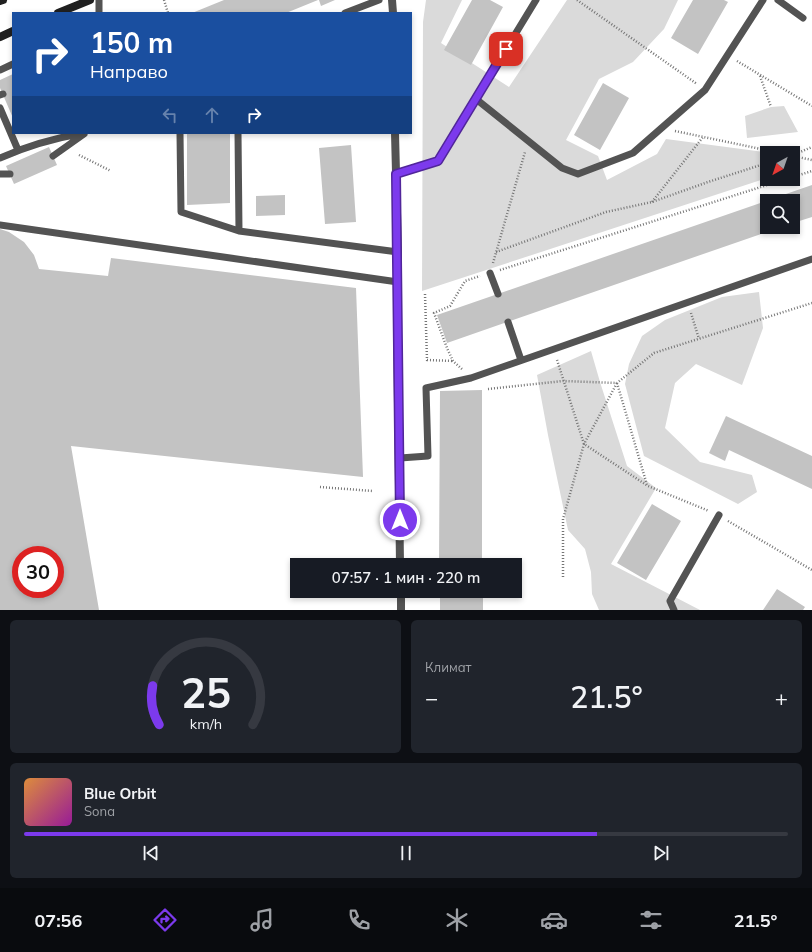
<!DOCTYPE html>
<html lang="ru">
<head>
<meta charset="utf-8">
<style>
  body { margin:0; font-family:Mulish,sans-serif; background:#20242c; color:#f1f3f6; height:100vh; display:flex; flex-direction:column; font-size:15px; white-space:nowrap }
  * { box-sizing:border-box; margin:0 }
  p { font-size:13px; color:#9ea1a6 }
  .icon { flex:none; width:22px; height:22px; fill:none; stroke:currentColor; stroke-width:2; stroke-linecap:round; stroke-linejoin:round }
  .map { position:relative; height:610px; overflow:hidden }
  .side { display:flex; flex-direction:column; gap:10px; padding:10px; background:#0d0f14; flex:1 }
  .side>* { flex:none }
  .top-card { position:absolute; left:12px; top:12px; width:400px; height:122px; border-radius:0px; box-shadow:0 2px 6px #0003; background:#1a4fa0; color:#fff; overflow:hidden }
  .needle { width:26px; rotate:220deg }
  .controls { position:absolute; left:760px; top:146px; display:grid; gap:8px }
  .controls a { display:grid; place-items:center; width:40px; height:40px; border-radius:0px; background:#171b24; box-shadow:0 2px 6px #0003; font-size:20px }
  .speed { position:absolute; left:12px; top:546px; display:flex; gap:8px; font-size:20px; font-weight:700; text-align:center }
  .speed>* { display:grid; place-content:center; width:52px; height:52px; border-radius:50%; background:#171b24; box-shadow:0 2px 6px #0003; line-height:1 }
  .speed .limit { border:6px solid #d22; background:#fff; color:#111 }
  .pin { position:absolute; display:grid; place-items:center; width:34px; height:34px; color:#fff; margin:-17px; border-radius:8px; box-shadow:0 2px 6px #0006 }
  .me { position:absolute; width:44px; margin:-22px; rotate:0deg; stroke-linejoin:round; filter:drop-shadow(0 0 3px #0008) }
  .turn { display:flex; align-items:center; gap:14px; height:84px; padding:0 12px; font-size:18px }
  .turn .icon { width:52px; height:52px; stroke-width:2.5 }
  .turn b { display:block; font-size:28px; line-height:34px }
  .lanes { display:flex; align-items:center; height:38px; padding:0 12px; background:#0003; justify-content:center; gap:20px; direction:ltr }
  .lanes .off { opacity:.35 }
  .big { font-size:30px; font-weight:600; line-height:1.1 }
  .side .card { flex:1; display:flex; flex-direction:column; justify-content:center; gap:6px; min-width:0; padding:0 14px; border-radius:6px; background:#20242c }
  .side .dial { align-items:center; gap:0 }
  .dial svg { height:104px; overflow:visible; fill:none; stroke:#363941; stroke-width:7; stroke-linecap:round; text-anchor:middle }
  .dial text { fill:#f1f3f6; stroke:none }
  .song { display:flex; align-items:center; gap:12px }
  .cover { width:48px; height:48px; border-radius:6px; background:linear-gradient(135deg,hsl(30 70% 55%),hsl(300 70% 35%)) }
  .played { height:4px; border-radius:2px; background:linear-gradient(90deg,#7c3aed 75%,#363941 75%) }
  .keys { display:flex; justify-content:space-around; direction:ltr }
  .heat { display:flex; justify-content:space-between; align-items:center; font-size:22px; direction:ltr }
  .side .tiles { flex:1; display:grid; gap:10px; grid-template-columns:1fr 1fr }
  .card:last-child { grid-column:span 2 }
  .trip { position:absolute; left:290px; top:558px; width:232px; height:40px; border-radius:0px; background:#171b24; box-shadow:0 2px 6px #0003; font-weight:600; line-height:40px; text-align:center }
  .dock { display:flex; height:64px; justify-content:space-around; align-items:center; background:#090b0e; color:#9ea1a6 }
  .dock .icon { width:28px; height:28px }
  .dock .active { color:#7c3aed }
  .dock b { font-size:18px; color:#f1f3f6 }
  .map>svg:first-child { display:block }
</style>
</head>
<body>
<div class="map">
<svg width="812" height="610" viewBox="0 0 812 610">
  <rect width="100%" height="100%" fill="#fff"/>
  <path fill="#dadada" d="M426,0H462L441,43L509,87L567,0H678L664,29L633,62L599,79L566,140L598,156L607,180L657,154L666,139L771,153H767V178L422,291L423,22Z
    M784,106L798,132L747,138L745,116L771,107Z
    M759,292L763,328L742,385L696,364L675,383L665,428L700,462L752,475L757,492L738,504L644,456L625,384L629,364L642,336L665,320L722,297Z
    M591,351L600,382L627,466L656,488L611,564L700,610H599L592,594L591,572L585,549L568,530L548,435L537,375Z"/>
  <path fill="#c3c3c3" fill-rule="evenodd" d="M224,0H318L286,13H192Z
    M319,0H335L321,6Z
    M472,0H490L503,7L471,65L444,50Z
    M693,0H724L728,2L698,54L671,38Z
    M13,74V118L0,88V80Z
    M603,83L629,98L600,150L574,135Z
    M187,133H230V203L187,205Z
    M351,145L356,222L325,224L319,148Z
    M49,147L57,165L14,184L6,166Z
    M812,185V217L793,223V201H767V227H781L447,343L437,315Z
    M285,195V215L256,216V196Z
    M0,229L9,232L24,242L34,255L39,269L108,276L111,258L356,288L363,477L71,446L99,610H0ZM21,555H55V589H21Z
    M482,390V565H439L440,391Z
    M726,416L812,456V489L729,450L725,461L709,453Z
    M652,504L681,521L646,580L617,563Z
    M777,589L805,607L803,610H763Z
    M440,591H483V610H440Z"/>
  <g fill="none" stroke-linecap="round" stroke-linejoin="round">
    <path stroke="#757575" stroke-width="2.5" stroke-dasharray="1 2" stroke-linecap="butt" d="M164,0L168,13
      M577,0L697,84
      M737,61L812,106
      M760,76L771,107
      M675,131L780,153
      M79,155L111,171
      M793,155L812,147
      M793,156L812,160
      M793,177L812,171
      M652,202L703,137
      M496,252L606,212L652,202L708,182L767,163
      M493,263L525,152
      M500,270L786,179
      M425,294L427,360L453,361
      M691,313L699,339
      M557,360L584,444L648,486L709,511
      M462,369L453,361L447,348L434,313L450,306L465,281L480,276
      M617,383L647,485
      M488,389L563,381L617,383L654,353L812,303
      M320,487L373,491
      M728,521L812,570
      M563,577V519L584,444L617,383"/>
    <path stroke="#535353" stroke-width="7" d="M778,0L803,18
      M99,13V0
      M345,13L379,0
      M0,70L13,64
      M0,95L3,94
      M476,99L562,168L578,174L633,153L705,90L763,0
      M0,108L18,150
      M180,133L181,212L239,231
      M238,133L239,231L398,252
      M53,156L84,134
      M0,158C27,146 55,138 84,133
      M0,174H10
      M396,174L438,161L536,0
      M0,225L398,282
      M490,273L498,294
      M508,322L521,360
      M400,458L428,456L426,388L471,378L812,259
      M674,610L670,601L719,515"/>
    <path stroke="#535353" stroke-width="8" d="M392,0L393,13
      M395,133L398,252L397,322L400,565
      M401,591V610"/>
    <path stroke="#202020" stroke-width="8" d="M0,1L3,0
      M58,13L90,0
      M0,37L13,31"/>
  </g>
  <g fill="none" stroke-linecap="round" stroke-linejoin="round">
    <g stroke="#51269a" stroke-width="10">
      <path id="route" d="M400,520L396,174L438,161L506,49"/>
    </g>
    <use href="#route" stroke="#7c3aed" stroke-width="7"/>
  </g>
</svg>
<div class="controls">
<a><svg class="needle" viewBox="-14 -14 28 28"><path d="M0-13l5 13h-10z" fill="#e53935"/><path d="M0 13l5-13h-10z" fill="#9ea1a6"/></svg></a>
<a><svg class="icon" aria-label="search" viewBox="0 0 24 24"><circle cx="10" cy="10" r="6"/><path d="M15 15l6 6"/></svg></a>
</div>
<div class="speed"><div class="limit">30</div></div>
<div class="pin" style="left:506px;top:49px;background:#d93025"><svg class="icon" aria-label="arrive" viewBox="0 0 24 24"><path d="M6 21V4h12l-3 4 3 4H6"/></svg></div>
<svg class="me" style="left:400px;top:520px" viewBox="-20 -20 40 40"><circle r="17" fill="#7c3aed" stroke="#fff" stroke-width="3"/><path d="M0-11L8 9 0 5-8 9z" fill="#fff"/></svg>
<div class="trip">07:57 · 1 мин · 220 m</div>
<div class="top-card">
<div class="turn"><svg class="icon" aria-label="right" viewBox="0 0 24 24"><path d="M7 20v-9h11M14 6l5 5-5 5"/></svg><div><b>150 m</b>Направо</div></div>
<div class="lanes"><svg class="icon off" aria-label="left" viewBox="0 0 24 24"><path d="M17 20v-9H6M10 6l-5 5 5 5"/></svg><svg class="icon off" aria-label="ahead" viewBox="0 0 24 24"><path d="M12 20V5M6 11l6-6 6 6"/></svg><svg class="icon" aria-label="right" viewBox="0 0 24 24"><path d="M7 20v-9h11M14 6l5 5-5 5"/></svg></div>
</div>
</div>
<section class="side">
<div class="tiles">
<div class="card dial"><svg viewBox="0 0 100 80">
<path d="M14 69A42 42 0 1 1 86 69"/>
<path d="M14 69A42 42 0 0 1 9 39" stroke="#7c3aed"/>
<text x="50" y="56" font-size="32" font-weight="700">25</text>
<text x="50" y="72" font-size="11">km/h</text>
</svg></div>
<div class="card"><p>Климат</p>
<div class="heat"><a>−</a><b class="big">21.5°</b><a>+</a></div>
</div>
<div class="card">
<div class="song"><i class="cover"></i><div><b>Blue Orbit</b><p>Sona</p></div></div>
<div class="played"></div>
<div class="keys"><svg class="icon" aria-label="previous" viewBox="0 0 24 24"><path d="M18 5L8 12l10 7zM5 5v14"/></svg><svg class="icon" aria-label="pause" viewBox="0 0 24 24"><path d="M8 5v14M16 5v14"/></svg><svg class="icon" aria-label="next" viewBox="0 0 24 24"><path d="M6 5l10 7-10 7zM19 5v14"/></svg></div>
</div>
</div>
</section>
<nav class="dock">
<b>07:56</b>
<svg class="icon active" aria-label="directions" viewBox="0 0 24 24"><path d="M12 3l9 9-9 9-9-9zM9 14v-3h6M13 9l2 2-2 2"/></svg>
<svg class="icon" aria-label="music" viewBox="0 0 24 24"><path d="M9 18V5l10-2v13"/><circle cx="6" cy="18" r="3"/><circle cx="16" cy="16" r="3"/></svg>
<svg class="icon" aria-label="phone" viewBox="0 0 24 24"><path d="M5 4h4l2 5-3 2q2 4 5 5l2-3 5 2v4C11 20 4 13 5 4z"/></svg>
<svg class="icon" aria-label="climate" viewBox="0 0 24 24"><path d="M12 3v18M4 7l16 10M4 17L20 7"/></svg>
<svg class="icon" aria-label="car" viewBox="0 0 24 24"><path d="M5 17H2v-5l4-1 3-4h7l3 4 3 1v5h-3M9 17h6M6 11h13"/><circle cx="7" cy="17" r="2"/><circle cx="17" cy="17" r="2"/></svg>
<svg class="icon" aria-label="filters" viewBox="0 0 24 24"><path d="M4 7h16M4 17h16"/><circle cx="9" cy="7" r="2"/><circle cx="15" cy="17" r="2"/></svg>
<b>21.5°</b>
</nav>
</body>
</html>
